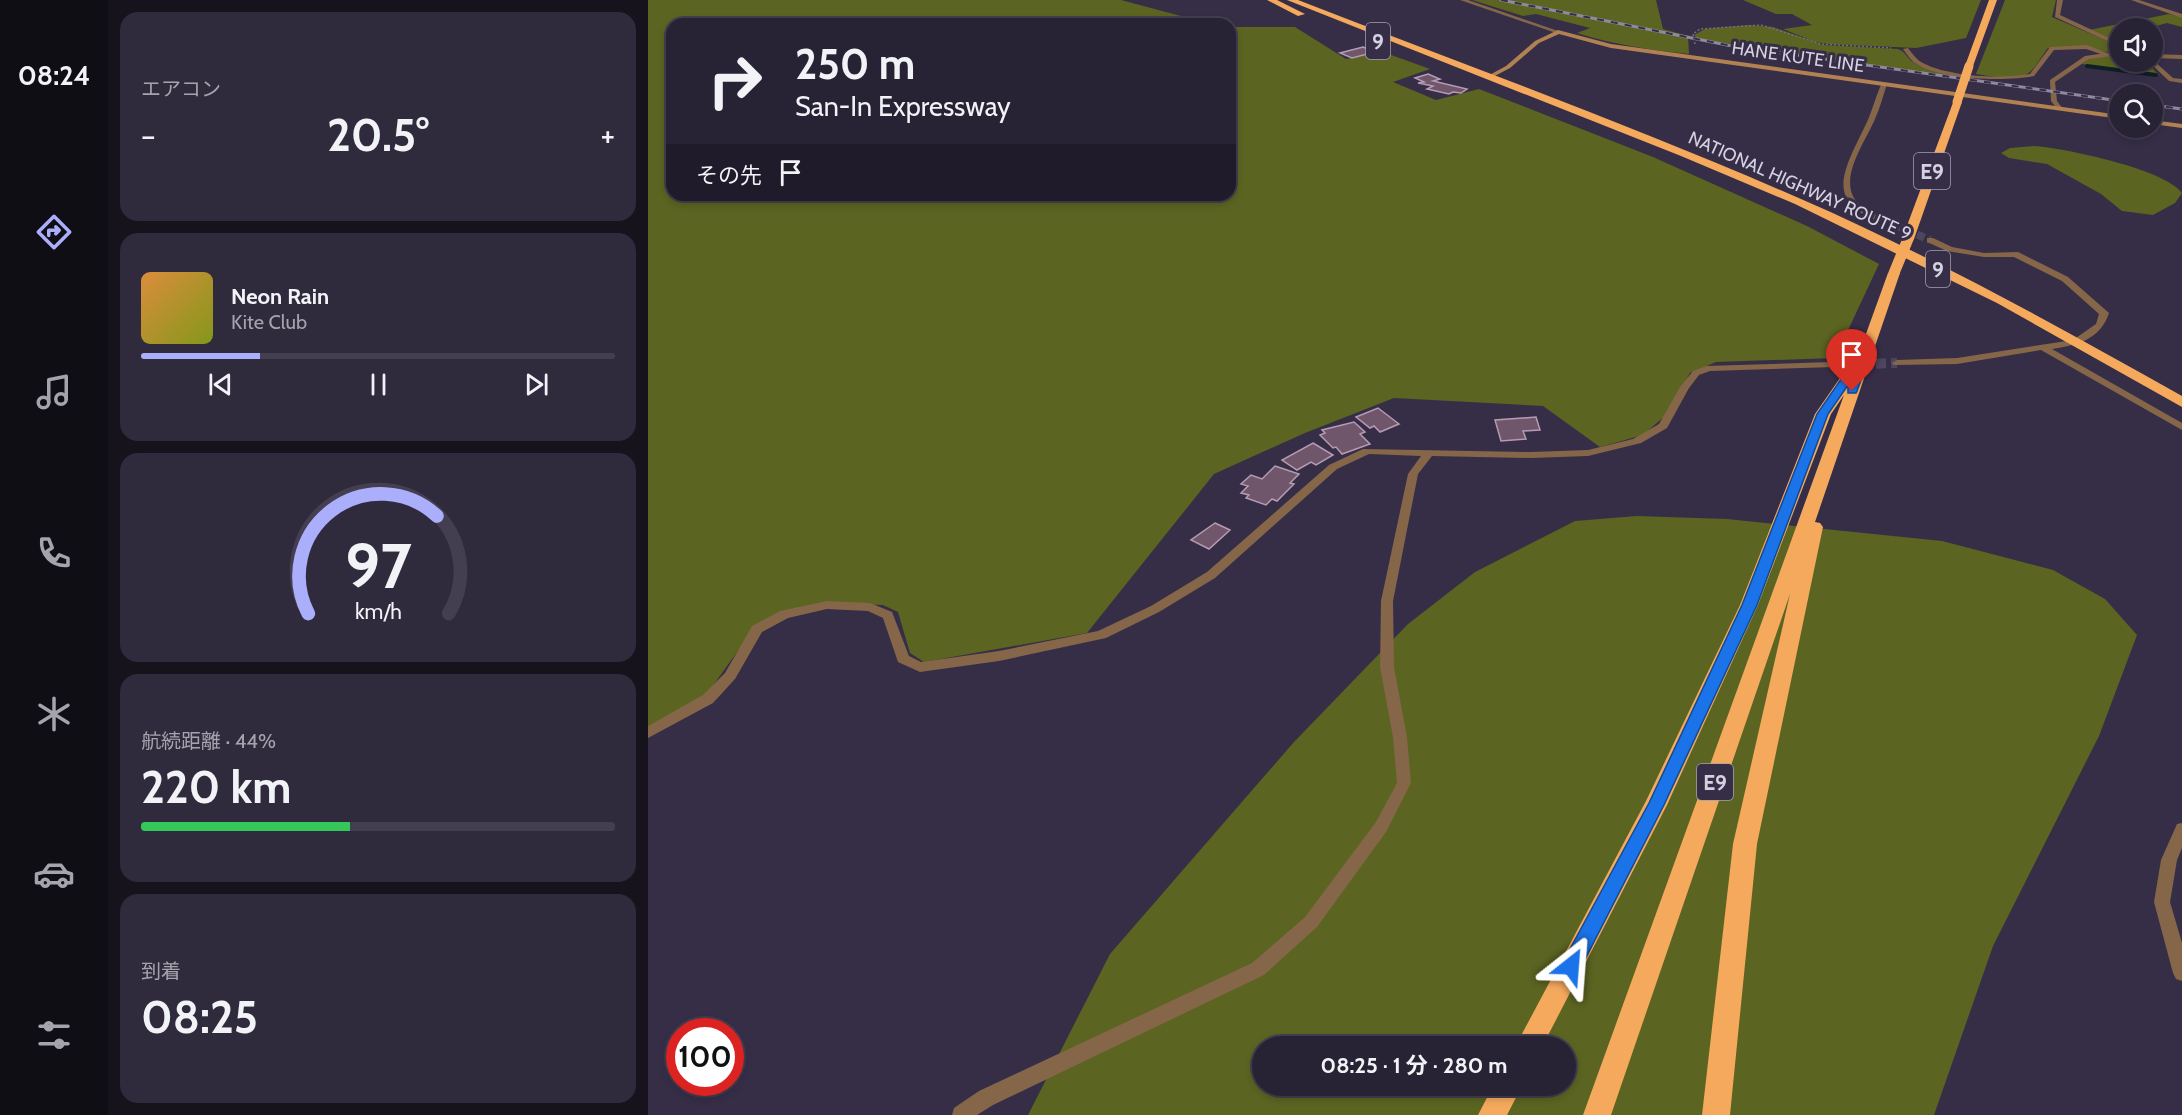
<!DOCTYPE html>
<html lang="ja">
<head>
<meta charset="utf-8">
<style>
  body { margin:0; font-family:Cabin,"Noto Sans JP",sans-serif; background:#302a3d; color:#f1f3f6; height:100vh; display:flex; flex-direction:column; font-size:22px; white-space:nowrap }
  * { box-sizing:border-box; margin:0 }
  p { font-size:20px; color:#a5a4ad }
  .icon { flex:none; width:33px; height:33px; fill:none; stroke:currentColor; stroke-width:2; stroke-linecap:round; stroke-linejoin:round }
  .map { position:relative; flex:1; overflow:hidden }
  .drawer { display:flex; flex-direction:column; gap:12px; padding:12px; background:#16131d; width:540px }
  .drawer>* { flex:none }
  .hud { position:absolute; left:18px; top:18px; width:570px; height:183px; border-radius:18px; box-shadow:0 3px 9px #0003,0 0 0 2px #443f50; background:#282235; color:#f1f3f6; overflow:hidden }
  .controls { position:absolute; left:1461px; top:18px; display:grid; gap:12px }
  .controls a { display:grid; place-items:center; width:54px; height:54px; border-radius:50%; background:#282235; box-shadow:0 3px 9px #0003,0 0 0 2px #443f50; font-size:30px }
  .speed { position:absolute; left:18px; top:1018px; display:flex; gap:12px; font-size:30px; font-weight:700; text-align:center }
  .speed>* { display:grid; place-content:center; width:78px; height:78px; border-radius:50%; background:#282235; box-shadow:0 3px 9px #0003,0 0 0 2px #443f50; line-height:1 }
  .speed .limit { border:9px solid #d22; background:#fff; color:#111 }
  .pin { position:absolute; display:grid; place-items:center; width:51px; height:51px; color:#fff; margin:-62px -26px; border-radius:50% 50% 50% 0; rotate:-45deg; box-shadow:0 0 6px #0007 }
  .pin .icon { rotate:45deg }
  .me { position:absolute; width:66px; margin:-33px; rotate:28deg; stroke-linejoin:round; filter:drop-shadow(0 0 4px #0008) }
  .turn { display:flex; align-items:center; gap:21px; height:126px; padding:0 30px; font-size:27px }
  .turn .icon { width:78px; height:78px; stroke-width:2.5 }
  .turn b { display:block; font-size:42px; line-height:51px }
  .then { display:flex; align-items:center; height:57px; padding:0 30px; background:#0003; gap:12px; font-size:22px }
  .big { font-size:45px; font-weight:700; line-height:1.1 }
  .drawer .tile { flex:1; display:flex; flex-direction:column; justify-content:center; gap:9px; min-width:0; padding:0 21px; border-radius:18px; background:#302a3d }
  .drawer .dial { align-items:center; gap:0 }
  .dial svg { height:156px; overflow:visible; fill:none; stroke:#443f50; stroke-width:7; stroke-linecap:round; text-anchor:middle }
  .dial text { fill:#f1f3f6; stroke:none }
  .song { display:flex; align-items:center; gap:18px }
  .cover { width:72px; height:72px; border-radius:9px; background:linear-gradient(135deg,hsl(30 70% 55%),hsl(70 70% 35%)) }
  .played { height:6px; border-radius:3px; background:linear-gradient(90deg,#abaffb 25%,#443f50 25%) }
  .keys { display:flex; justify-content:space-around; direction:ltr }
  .heat { display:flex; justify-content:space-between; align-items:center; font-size:33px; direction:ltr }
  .charge { height:9px; border-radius:4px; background:linear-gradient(90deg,#34c759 44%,#443f50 0) }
  .trip { position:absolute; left:604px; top:1036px; width:324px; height:60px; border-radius:30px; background:#282235; box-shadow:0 3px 9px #0003,0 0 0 2px #443f50; font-weight:700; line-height:60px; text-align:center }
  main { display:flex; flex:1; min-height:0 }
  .menu { display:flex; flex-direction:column; width:108px; justify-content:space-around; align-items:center; background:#100e15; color:#a5a4ad }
  .menu .icon { width:42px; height:42px }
  .menu .on { color:#abaffb }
  .menu b { font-size:27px; color:#f1f3f6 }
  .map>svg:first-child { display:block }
</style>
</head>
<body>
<main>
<nav class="menu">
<b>08:24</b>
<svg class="icon on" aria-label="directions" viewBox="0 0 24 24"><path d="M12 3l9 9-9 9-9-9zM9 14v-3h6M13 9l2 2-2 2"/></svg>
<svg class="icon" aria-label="music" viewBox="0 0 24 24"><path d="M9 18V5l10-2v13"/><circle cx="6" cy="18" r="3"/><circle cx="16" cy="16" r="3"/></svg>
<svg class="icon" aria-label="phone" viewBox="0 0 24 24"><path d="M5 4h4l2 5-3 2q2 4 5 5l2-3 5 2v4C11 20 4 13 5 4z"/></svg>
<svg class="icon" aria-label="climate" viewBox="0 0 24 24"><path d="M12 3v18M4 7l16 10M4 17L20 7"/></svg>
<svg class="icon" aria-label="car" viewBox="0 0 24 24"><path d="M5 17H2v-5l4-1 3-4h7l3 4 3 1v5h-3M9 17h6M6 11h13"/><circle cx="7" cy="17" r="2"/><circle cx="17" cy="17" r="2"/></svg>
<svg class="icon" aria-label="filters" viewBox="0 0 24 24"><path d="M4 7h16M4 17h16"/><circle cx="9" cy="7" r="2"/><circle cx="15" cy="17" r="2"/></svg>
</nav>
<section class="drawer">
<div class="tile"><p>エアコン</p>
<div class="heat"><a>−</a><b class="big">20.5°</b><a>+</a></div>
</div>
<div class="tile">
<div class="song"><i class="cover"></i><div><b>Neon Rain</b><p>Kite Club</p></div></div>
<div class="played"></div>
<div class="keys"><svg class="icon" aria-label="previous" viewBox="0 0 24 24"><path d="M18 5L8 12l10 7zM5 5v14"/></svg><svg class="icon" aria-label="pause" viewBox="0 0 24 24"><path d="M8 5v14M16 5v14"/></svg><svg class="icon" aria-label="next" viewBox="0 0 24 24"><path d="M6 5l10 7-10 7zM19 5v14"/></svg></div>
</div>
<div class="tile dial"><svg viewBox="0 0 100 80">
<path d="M14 69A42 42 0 1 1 86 69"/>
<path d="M14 69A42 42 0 0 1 80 19" stroke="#abaffb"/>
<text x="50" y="56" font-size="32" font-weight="700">97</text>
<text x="50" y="72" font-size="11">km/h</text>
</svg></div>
<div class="tile"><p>航続距離 · 44%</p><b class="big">220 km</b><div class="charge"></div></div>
<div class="tile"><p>到着</p><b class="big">08:25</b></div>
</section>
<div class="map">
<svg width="1534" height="1115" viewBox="0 0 1534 1115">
  <rect width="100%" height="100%" fill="#362e47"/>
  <path fill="#5b6421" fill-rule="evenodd" d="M0,0H473L563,24H24V195H582V27H647L698,59L735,52L782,69L745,82L788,100L831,89L1005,157L1159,226L1231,264L1187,358L1068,362L1042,373L1018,415L995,435L952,447L895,406L746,398L657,433L566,474L439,633L276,662L262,653L250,612L235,605L177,604L104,631L59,694L0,727Z
    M824,0H1008L1015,29L1040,36L1041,54C1003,50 966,45 929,33L942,28L888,14L875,16Z
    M1095,0H1333L1318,38L1268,48L1181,44L1167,42L1135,29L1164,25L1144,14H1128Z
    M1357,0H1408L1404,17L1471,46V52H1457L1441,47L1400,48C1394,55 1389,66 1382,72C1370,82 1342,76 1328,74Z
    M1521,14L1534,17V27L1519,23L1501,28H1472L1471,44L1441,30Z
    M1101,25L1125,27L1175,45L1250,49C1258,52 1258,57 1265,62C1275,69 1293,71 1305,72V77L1050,39L1046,35L1057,29Z
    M1471,54L1472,62H1498L1511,75L1434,64L1442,58Z
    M1386,146C1416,148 1517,169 1534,193L1527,203L1505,215L1474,211L1453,194L1399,164L1361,158L1353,153L1362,148Z
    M989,516L1079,519L1294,541L1405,570L1457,599L1489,635L1451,736L1345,946L1286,1115H380L462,954L646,742L760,624L827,572L927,521ZM615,1047H918V1086H615Z"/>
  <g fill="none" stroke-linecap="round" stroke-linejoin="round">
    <path stroke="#0f1f26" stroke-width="4" d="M1439,66L1508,75"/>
  </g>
  <path fill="#6f566b" stroke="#b79bb3" stroke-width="1.5" d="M715,47L727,52L704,58L692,53Z
    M780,74L792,79L785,81L819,89L813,93L805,92L801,94L779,89L785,86L770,83L776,82L767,78Z
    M730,408L751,424L732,432L726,426L722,428L708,417Z
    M888,417L892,430L875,431L878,439L853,441L847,420Z
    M706,422L717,432L712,434L722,444L694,454L688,447L685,448L672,435L677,433L674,430Z
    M665,443L685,455L668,465L663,462L649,470L634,460Z
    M627,466L651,474L642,483L646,484L629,501L624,499L618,505L598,498L601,495L593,493L600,486L593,484L603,475L614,479Z
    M567,523L582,530L561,549L543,540Z"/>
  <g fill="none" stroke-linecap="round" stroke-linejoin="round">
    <path stroke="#4e465e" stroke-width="8" stroke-dasharray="8 4" stroke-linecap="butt" d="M1247,225L1282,240"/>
    <path stroke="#4e465e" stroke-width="10" stroke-dasharray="10 5" stroke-linecap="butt" d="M1183,365L1249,363"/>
    <path stroke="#746d83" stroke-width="1.5" stroke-dasharray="2 2" stroke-linecap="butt" d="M1047,44L1045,34L1052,29L1113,25L1173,44L1243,48"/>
    <path fill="#856649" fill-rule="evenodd" d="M1409,0H1415L1412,15L1472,43V47L1407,17Z
      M1439,45L1459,53L1456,55L1438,49L1406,50L1386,76C1358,82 1291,80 1267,63C1262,60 1259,54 1255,49L1260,48C1264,53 1268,59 1273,62C1299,77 1353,79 1382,74L1402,47Z
      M1506,61L1525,78L1534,79V83L1521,81L1501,62Z"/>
    <path fill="#856649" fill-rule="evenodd" d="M812,0H820L913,32L908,33Z
      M1483,0H1491L1534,14V18Z
      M1472,51V55L1441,59L1407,82L1409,101L1415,109L1410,110L1403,101L1402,80L1437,56Z
      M1504,54L1534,55V59L1504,58Z
      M1234,83L1239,84C1235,96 1232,108 1227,119C1218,141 1189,179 1209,202C1219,213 1236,218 1250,223V227H1247C1173,205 1193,176 1219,122C1225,109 1228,95 1234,83Z
      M1279,238H1285L1304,247L1336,253L1370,252L1420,277L1461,313C1452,340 1429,345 1404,349L1534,423V430L1393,350L1309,364L1246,365L1244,363L1249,360L1309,358L1425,340L1448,324L1451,314L1414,281L1366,257H1336L1299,251L1279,242Z
      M1183,362L1186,363V367L1062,371L1051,375L1041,388L1019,428L993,443L940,456L883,458L784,456L770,474L745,601L746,667L759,737L763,783L738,832L669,927L616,975L345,1105L329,1115H304L306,1108L331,1091L604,963L657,917L728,822L749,783L745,737L732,667L733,601L760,474L773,456L721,454L689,469L567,578L511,612L458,638L351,661L272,672L250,662L235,618L220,611L179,609L140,618L114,632L87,679L65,703L0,738V726L55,695L77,673L104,626L132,611L179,601L222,603L244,612L261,656L273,662L351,651L450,631L503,606L559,572L681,465L715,449L883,452L940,450L985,439L1011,424L1032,387L1045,371L1058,366Z
      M1534,823V848L1529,860L1522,902L1534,943V981L1528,979L1525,973L1506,902L1513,860L1529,824Z"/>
    <path fill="#b28152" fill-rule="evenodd" d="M910,30L963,44L1472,115V119L963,48L911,34L891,43L862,68L841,79L836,78L858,66L887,41Z
      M1504,120L1534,124V128L1504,124Z"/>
    <path fill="#f5a95d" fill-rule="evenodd" d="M619,0H629L657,14L650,16Z
      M639,0H650C818,65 988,127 1153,199C1284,256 1409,326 1534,396V407L1349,303L1147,204L1033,156Z
      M1341,0H1349L1325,66L1318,68L1317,66Z
      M1306,100L1314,102L1266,239L1264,242H1256L1254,239Z
      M1246,269L1252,273L1167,522L1172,523L1175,527L1109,844L1082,1115H1054L1085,844L1142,594L963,1115H935L1196,395L1183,414L1110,605L1019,805L894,1047H867L998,801L1092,605L1167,414L1199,368L1206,367L1240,273Z
      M845,1086H874L859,1115H830Z"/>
    <g stroke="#8f8a9e" stroke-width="3">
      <path id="rail" d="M853,0L1084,46L1472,101
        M1504,105L1534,109"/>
    </g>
    <use href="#rail" stroke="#362e47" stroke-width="2" stroke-dasharray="7" stroke-linecap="butt"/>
    <path stroke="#f5a95d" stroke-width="9" d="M1309,102L1321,66"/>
    <path stroke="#f5a95d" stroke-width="11" d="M1246,273L1260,239"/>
  </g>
  <path fill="#1a73e8" stroke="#114b97" stroke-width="1.5" d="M1218,348L1223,352L1209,391L1208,393H1200V385L1180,414L1109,605L1016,805L930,973L923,975L916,973L913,966L916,960L1001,803L1094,605L1169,414L1214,349Z"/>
  <g text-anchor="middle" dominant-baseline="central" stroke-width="6" stroke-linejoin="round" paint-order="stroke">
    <g font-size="18" fill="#d5d1e1" stroke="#362e47">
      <text transform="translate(1150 57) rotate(8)">HANE KUTE LINE</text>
      <text transform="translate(1152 186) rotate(24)">NATIONAL HIGHWAY ROUTE 9</text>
    </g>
    <g fill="#362e47" stroke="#a5a0b3" stroke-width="1.5">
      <rect x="718" y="23" width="24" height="36" rx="4.5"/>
      <rect x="1266" y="153" width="36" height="36" rx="4.5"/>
      <rect x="1278" y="251" width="24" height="36" rx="4.5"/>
      <rect x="1049" y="764" width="36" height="36" rx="4.5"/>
    </g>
    <g font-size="21" font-weight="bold" fill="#d5d1e1">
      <text x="730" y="41">9</text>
      <text x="1284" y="171">E9</text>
      <text x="1290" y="269">9</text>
      <text x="1067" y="782">E9</text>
    </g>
  </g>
</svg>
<div class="controls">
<a><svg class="icon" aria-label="sound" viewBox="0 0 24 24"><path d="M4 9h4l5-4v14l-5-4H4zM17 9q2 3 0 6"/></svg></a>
<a><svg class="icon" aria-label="search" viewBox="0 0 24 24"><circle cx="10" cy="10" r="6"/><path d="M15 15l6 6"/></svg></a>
</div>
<div class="speed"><div class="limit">100</div></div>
<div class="pin" style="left:1204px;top:391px;background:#d93025"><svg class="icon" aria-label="arrive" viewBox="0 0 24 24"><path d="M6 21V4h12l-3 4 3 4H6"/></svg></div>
<svg class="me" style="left:923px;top:966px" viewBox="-20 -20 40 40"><path d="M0-17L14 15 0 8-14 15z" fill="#1a73e8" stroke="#fff" stroke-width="4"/></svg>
<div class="trip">08:25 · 1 分 · 280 m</div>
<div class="hud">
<div class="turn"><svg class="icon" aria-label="right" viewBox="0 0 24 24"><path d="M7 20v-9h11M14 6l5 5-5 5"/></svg><div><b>250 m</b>San-In Expressway</div></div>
<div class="then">その先<svg class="icon" aria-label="arrive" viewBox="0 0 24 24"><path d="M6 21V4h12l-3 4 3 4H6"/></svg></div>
</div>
</div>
</main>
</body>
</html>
